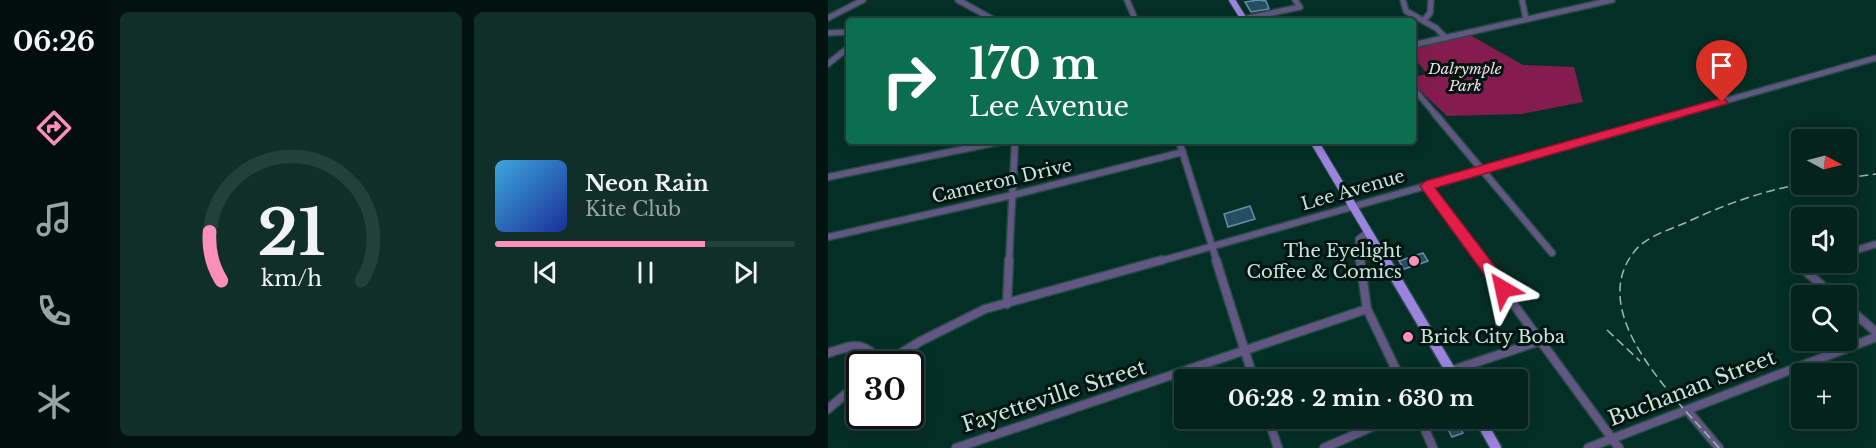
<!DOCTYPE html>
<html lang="en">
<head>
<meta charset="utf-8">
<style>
  body { margin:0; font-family:"Libre Baskerville",serif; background:#112f29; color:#f1f3f6; height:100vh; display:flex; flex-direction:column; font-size:22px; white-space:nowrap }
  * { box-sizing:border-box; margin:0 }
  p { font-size:20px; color:#97a4a3 }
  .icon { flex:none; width:33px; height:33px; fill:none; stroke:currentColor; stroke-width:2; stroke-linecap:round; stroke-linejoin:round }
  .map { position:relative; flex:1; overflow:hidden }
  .panel { display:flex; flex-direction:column; gap:12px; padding:12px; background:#02130f; width:720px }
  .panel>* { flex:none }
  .banner { position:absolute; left:18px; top:18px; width:570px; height:126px; border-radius:6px; box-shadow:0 3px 15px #0003,0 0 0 2px #24403b; background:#0b6e4f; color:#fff; overflow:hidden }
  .needle { width:39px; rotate:97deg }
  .tools { position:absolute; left:963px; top:129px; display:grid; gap:12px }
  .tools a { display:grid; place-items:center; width:66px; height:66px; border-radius:6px; background:#03231c; box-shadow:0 3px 15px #0003,0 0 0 2px #24403b; font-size:30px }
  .speed { position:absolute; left:18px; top:351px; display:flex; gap:12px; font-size:30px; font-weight:700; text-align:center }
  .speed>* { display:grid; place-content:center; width:78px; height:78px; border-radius:50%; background:#03231c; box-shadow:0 3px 15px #0003,0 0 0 2px #24403b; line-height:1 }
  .speed .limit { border:3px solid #111; border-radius:9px; background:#fff; color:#111 }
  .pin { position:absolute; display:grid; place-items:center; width:51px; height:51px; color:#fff; margin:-62px -26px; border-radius:50% 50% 50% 0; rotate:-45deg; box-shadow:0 0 6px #0007 }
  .pin .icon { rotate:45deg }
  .me { position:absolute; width:66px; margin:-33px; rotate:324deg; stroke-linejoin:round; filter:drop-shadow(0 0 4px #0008) }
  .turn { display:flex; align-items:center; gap:21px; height:126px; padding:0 24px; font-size:27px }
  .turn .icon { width:78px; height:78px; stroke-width:2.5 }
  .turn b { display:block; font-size:42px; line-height:51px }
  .panel .widget { flex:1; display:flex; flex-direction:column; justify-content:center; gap:9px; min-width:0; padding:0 21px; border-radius:9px; background:#112f29 }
  .panel .dial { align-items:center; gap:0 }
  .dial svg { height:156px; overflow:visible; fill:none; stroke:#24403b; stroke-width:7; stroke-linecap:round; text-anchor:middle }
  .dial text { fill:#f1f3f6; stroke:none }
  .song { display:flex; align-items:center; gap:18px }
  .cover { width:72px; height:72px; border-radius:9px; background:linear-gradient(135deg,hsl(200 70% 55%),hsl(230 70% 35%)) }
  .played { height:6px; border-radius:3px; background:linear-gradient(90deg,#fe8ebb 70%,#24403b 70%) }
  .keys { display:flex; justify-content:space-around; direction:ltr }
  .panel .tiles { flex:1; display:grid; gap:12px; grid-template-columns:repeat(2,1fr) }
  .trip { position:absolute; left:346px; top:369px; width:354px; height:60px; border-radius:6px; background:#03231c; box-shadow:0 3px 15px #0003,0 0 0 2px #24403b; font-weight:700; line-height:60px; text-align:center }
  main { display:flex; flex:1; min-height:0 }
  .tabs { display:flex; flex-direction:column; width:108px; justify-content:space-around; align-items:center; background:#010e0b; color:#97a4a3 }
  .tabs .icon { width:42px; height:42px }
  .tabs .active { color:#fe8ebb }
  .tabs b { font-size:27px; color:#f1f3f6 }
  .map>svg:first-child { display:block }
</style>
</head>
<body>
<main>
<nav class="tabs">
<b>06:26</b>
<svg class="icon active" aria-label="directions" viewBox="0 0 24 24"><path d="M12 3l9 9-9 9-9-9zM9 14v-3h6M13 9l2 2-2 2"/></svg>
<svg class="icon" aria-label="music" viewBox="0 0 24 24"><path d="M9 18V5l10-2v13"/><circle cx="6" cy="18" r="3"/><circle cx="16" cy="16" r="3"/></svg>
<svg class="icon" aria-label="phone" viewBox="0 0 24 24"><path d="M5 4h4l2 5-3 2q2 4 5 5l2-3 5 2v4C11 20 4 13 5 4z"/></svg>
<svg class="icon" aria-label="climate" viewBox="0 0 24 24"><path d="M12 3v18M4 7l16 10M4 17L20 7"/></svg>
</nav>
<section class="panel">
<div class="tiles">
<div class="widget dial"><svg viewBox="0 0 100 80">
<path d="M14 69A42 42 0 1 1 86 69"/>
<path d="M14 69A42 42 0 0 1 8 44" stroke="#fe8ebb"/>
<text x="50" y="56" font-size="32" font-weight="700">21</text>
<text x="50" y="72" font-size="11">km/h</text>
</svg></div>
<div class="widget">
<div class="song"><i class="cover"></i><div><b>Neon Rain</b><p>Kite Club</p></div></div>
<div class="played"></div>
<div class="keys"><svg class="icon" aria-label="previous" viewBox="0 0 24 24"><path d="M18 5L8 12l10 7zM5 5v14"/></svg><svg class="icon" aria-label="pause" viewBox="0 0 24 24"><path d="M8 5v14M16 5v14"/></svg><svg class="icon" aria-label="next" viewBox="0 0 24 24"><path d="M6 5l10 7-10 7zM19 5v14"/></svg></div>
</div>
</div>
</section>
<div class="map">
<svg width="1048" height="448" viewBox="0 0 1048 448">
  <rect width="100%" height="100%" fill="#042f26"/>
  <path fill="#851c50" d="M642,35L695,65L746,67L755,102L693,114L619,116L585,84V77L599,74L585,56V48Z"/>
  <path fill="#254e65" stroke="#658fa9" stroke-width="1.5" d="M430,0L438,1L441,9L423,12L417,2Z
    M422,206L427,219L400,227L396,214Z
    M595,253L600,261L576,269L571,261Z
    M622,418H644V419L630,424L635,433L624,437L616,421Z"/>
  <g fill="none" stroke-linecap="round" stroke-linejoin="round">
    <g stroke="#244c43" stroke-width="8">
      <path id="minor-far2" d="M130,0L168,21
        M299,0L308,21
        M575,0L578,11L608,28L618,38
        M694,0L698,19
        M0,18L35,0
        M416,19L472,7L467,0
        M595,21L602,13L603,0
        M0,33L21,32
        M585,45L784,0
        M0,64L21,47
        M585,88L608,115
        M847,115L1048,58"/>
    </g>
    <g stroke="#244c43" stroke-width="9">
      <path id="minor-far1" d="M607,114L724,253
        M351,141L389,262
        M0,177L175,141
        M598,186L654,262
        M0,237L185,195L355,152
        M1018,253L1048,244
        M181,262L187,141
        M329,262L852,114
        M532,262L531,239L539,233"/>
    </g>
    <g stroke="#244c43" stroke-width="11">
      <path id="minor" d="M388,260L426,380
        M532,260L539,309L573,380
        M653,260L791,448
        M973,267L1006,296
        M973,267L987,262
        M179,304L181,260
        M1018,306L1048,332
        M0,353C26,345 36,339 54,364
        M55,364L93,341L157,309L334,260
        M622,371L712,341
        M0,409L32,382
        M859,410L891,448
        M440,418L450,448
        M592,418L605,448
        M128,448L539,309
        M496,448L564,418
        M760,448L1048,337"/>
    </g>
    <g stroke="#244c43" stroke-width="8">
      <path id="major-far2" d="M404,0L417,21"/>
    </g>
    <g stroke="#244c43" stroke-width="10">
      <path id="major-far1" d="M486,141L558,262"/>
    </g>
    <g stroke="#244c43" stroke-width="13">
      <path id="major" d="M557,260L628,380
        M651,418L668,448"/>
    </g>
    <use href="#minor-far2" stroke="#625783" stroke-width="5"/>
    <use href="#minor-far1" stroke="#625783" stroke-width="6"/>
    <use href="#minor" stroke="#625783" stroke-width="8"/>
    <use href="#major-far2" stroke="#9d83e0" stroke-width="6"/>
    <use href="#major-far1" stroke="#9d83e0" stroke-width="8"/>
    <use href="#major" stroke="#9d83e0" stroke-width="10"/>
    <path stroke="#9dbbb3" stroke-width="1.5" stroke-dasharray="9 4.5" stroke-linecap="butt" d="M1018,178L1048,174
      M779,330L812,361
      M891,448C852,403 756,315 806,252C818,236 841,230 857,223C895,205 934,191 974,184"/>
  </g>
  <path fill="#e11d48" stroke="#92132f" stroke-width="1.5" d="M894,98L900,102L898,104L607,188L681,285L683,289L681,293L675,295L670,293L592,186L598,181Z"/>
  <g fill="#fe8ebb" stroke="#011510" stroke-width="2">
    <circle cx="586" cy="261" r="6"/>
    <circle cx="580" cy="337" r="6"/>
  </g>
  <g text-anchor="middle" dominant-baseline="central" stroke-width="6" stroke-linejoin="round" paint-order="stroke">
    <g font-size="15" font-style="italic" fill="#f8d8e3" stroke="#011510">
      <text x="637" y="68">Dalrymple<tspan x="637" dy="17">Park</tspan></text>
    </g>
    <g font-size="18" fill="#cae4dc" stroke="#011510">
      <text transform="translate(174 181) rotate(-13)">Cameron Drive</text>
      <text transform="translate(525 190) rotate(-16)">Lee Avenue</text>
    </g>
    <g font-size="18" fill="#cae4dc" stroke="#011510" text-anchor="end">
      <text x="574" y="251">The Eyelight<tspan x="574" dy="21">Coffee &amp; Comics</tspan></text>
      <text x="592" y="337" text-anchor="start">Brick City Boba</text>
    </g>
    <g font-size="21" fill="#cae4dc" stroke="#011510">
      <text transform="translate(864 388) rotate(-21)">Buchanan Street</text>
      <text transform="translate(226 396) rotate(-18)">Fayetteville Street</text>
    </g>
  </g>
</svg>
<div class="tools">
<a><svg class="needle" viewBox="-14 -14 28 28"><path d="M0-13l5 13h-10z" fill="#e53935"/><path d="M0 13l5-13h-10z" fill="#97a4a3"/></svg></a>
<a><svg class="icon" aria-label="sound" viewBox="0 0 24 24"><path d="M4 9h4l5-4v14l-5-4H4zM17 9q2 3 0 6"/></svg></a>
<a><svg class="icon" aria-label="search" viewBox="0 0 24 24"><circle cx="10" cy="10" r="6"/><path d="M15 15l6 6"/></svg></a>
<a>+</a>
</div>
<div class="speed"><div class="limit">30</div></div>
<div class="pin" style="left:894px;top:102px;background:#d93025"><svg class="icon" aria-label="arrive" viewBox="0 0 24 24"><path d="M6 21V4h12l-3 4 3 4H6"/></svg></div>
<svg class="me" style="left:675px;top:289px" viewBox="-20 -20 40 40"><path d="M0-17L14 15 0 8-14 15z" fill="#e11d48" stroke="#fff" stroke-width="4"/></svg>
<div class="trip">06:28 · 2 min · 630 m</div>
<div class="banner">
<div class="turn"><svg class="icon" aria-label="right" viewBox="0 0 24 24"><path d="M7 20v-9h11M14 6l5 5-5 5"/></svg><div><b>170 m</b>Lee Avenue</div></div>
</div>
</div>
</main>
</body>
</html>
